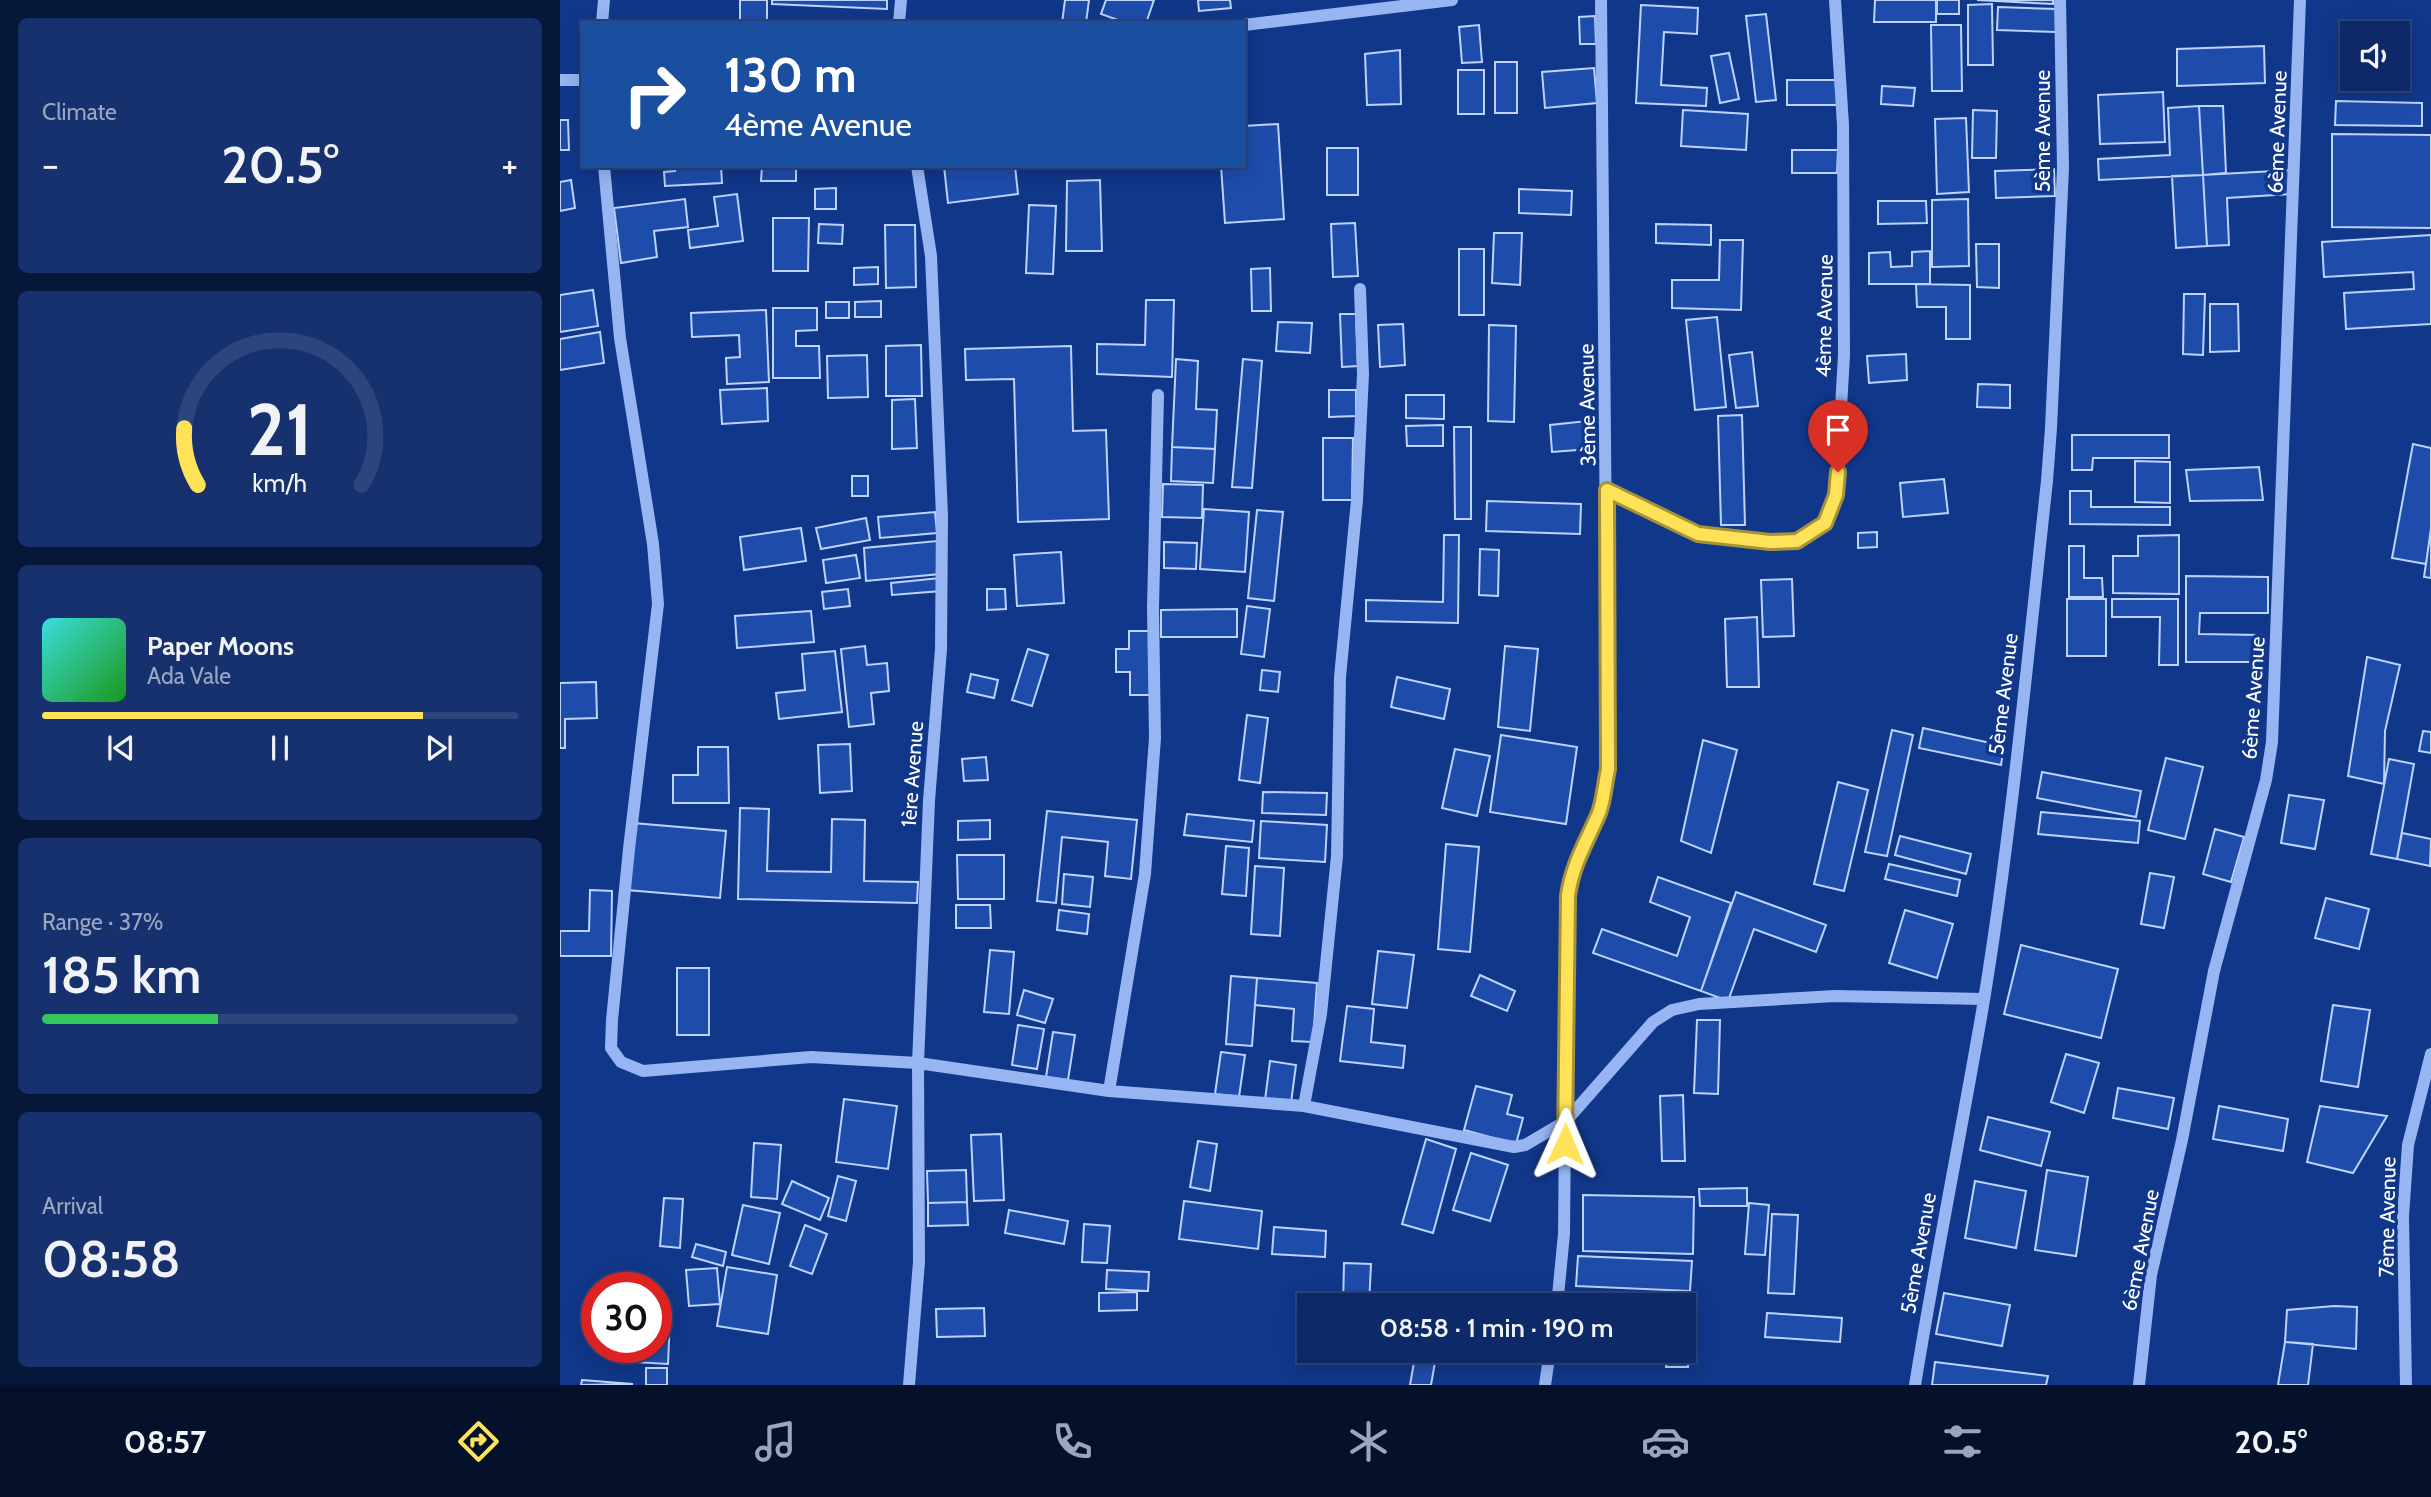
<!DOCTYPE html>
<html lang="en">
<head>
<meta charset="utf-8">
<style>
  body { margin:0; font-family:Cabin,sans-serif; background:#16316e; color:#f1f3f6; height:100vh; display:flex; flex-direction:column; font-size:26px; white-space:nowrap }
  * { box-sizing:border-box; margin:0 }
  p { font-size:23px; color:#9aa6c0 }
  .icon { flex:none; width:38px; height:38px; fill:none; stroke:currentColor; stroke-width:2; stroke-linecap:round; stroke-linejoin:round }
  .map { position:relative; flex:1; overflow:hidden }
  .sheet { display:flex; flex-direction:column; gap:18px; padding:18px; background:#071739; width:560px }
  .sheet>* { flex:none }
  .banner { position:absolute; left:21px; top:21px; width:665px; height:147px; border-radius:0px; box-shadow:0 4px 18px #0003,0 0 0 2px #2d457c; background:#1a4fa0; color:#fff; overflow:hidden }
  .buttons { position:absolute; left:1780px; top:21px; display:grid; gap:14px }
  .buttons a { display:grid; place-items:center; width:70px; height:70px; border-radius:0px; background:#0d2968; box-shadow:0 4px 18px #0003,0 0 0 2px #2d457c; font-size:35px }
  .speed { position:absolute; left:21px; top:1272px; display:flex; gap:14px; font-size:35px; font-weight:700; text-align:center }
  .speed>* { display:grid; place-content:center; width:91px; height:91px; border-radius:50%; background:#0d2968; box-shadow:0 4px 18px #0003,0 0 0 2px #2d457c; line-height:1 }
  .speed .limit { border:10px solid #d22; background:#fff; color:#111 }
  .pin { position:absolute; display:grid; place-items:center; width:60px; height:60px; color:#fff; margin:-72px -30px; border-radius:50% 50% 50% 0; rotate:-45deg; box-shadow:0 0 7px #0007 }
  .pin .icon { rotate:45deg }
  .me { position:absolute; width:77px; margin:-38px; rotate:1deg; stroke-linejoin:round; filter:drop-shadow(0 0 5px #0008) }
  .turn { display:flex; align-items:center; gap:24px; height:147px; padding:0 28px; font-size:32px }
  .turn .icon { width:91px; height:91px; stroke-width:2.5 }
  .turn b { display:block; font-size:49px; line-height:60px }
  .big { font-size:52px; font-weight:600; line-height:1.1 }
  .sheet .card { flex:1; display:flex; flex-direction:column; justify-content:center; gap:10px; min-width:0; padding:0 24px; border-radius:10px; background:#16316e }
  .sheet .dial { align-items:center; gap:0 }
  .dial svg { height:182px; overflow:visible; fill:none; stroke:#2d457c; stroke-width:7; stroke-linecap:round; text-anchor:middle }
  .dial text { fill:#f1f3f6; stroke:none }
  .song { display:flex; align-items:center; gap:21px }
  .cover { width:84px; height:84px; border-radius:10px; background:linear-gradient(135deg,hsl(180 70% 55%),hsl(120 70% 35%)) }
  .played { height:7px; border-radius:4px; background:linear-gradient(90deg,#ffe257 80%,#2d457c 80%) }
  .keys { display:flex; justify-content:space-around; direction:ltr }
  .heat { display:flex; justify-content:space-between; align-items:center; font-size:38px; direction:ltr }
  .charge { height:10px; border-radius:5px; background:linear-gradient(90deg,#34c759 37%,#2d457c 0) }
  .trip { position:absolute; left:737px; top:1293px; width:399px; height:70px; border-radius:0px; background:#0d2968; box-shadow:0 4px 18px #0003,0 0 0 2px #2d457c; font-weight:600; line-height:70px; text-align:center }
  .menu { display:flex; height:112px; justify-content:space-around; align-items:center; background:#05102a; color:#9aa6c0 }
  .menu .icon { width:49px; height:49px }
  .menu .current { color:#ffe257 }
  .menu b { font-size:32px; color:#f1f3f6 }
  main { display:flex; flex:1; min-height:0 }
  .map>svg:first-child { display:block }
</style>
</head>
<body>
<main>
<section class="sheet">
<div class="card"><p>Climate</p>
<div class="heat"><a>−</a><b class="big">20.5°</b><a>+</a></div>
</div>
<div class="card dial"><svg viewBox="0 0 100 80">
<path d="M14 69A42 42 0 1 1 86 69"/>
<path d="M14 69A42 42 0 0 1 8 44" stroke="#ffe257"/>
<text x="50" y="56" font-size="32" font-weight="700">21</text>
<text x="50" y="72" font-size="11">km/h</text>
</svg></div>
<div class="card">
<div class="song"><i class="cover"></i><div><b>Paper Moons</b><p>Ada Vale</p></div></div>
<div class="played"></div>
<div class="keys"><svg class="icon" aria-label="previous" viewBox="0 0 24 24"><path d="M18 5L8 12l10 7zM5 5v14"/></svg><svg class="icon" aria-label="pause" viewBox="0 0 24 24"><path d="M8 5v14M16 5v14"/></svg><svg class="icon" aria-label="next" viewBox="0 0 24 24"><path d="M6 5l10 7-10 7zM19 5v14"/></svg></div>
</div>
<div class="card"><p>Range · 37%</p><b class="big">185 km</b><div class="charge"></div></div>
<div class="card"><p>Arrival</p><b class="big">08:58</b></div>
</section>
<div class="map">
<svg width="1871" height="1385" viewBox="0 0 1871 1385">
  <rect width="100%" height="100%" fill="#11378a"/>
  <path fill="#1e4caa" stroke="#bdd3fd" stroke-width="2" d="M180,0H207V23H180Z
    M212,0H327V9L212,4Z
    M505,0H529L526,23H502Z
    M546,0H594L586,23H566L541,14Z
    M638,0H670L671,8L639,11Z
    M1315,0H1376V22H1314Z
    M1377,0H1399V14H1377Z
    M1417,0H1493V4Z
    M1432,4L1433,65H1408V5Z
    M1081,5L1138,8L1137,34L1104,32L1101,85L1147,88L1146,106L1076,103Z
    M1438,7L1497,9L1496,32L1437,30Z
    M1206,14L1216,100L1196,102L1186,16Z
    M1035,16L1036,44H1020L1019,17Z
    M919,25L922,62L902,63L899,27Z
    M1371,25H1401L1402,91H1372Z
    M1704,46L1705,83L1617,86V49Z
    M840,50L841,104L807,105L805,54Z
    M1169,53L1179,99L1160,103L1151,56Z
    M935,62H957V113H935Z
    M1034,68L1037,103L985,108L982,72Z
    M898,70H924V114H898Z
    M1227,80H1279V105H1227Z
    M1322,86L1355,88L1353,106L1321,104Z
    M1603,92L1605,142L1540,144L1538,95Z
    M1776,101L1862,103V126L1775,125Z
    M1639,106H1663L1666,173L1643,175Z
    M1639,106L1643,175L1539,180L1538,159L1610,155L1608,108Z
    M1123,110L1188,114L1186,150L1121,146Z
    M1413,110L1437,111L1436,158H1412Z
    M1406,118L1409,192L1377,194L1375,119Z
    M0,120H8L9,150H0Z
    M718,124L724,219L665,223L661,166H684V126Z
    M1772,134L1871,135V228L1772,227Z
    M767,148H798V195H767Z
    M1232,150H1278L1277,173H1232Z
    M115,166H161L162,183L105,186L104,172L115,171Z
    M202,166H236V181H201Z
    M384,166H455L458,194L388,203Z
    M532,166H616V169H532Z
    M1494,169L1495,196L1436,198L1435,171Z
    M1732,170L1733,194L1667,198L1669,245L1647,246L1643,175Z
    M1643,175L1647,246L1616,248L1612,176Z
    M11,180L15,208L0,211V182Z
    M540,180L542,251H506L507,181Z
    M276,188V209H255V189Z
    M959,189L1012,191L1011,215L959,213Z
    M177,194L183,241L130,248L128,230L158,226L154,197Z
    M125,199L128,227L94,231L97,257L61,263L54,208Z
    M1408,199L1409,266L1372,267V200Z
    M1318,201H1366L1367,223L1318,224Z
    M469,205L496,206L493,274L466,273Z
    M213,218H249L248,271H213Z
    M795,223L798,276L773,277L771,224Z
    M259,224L283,225L282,244L258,243Z
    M1096,224L1151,225V245L1096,243Z
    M325,225H355L356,287L326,288Z
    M934,233H962L960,285L932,283Z
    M1871,235V324L1786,329L1784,293L1854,289L1853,272L1764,277L1762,242Z
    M1160,240H1183L1181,310L1112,308V280H1159Z
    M1416,244H1439V288L1417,287Z
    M899,249H924V315H899Z
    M1370,251V284H1309V253L1330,252L1331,267L1352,266V252Z
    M318,267V284L294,285V268Z
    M710,268L711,311H692L691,269Z
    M1356,284L1410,285V339H1386V307H1357Z
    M33,290L38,326L0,332V295Z
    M1624,294H1645L1643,355L1623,354Z
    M586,300H614L612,377L537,374V344L585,345Z
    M321,301V317H295V302Z
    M266,302H289V318H266Z
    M1650,304H1678L1679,351L1650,352Z
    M213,308H257V330L236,331V346H259L260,378H213Z
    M206,310L209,382L167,384L166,358L180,357L179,335L132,337L131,313Z
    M780,314H796L798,366L782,367Z
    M1157,317L1166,407L1135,410L1126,320Z
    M718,322L752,323L750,353L716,351Z
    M843,324L845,365L820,367L818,325Z
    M929,325L956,326L954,422L928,421Z
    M40,332L44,363L0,370V339Z
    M361,345L362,396H326V346Z
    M511,346L513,431L546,430L549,519L458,522L454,379L406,380L405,349Z
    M1192,352L1198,406L1176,408L1169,355Z
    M1346,354L1347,380L1309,383L1307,356Z
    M307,355L308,397L268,398L267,356Z
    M616,359L638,361L636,409L657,410L655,449L612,447Z
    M683,359L702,361L692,488L672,487Z
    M1418,384L1450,385V408L1417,407Z
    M207,388L208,421L162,424L160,390Z
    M769,390H796V416L769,417Z
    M846,395H884V419L846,418Z
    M355,399L357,448L332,449V400Z
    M1182,415L1185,525H1161L1158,416Z
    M1027,421L1030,449L992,452L990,425Z
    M883,425V446H847L846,426Z
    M894,427H911V519H895Z
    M1512,435H1609V458H1533L1532,470H1512Z
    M763,438H793L792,500H763Z
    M1853,444L1871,448V528L1866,564L1832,558Z
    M612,447L655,449L653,483L611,481Z
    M1575,461L1610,462V503L1575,502Z
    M1699,467L1703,500L1630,501L1626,470Z
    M292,476H308V496H292Z
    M1384,479L1388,513L1343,517L1340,483Z
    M603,484L643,485L642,518L602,517Z
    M1510,491H1531V507H1610V525L1510,524Z
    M927,501L1021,504L1020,534L926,531Z
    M644,509L689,512L685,572L640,569Z
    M697,510L723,512L714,601L688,598Z
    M375,512L377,533L320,538L318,517Z
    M306,518L310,540L261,549L256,528Z
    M241,528L246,561L184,570L180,537Z
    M1871,529V578L1864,577Z
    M1317,532V547L1298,548V533Z
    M884,535H899L898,623L806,621V600L883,602Z
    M1619,535V594L1553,593V556H1578V536Z
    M377,541L380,574L306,581L304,548Z
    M604,542L637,543L636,569L604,568Z
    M1509,546H1524V578H1542L1543,597H1509Z
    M920,549L939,550L938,596L919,595Z
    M501,552L504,603L457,606L454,555Z
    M296,555L300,578L266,583L263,560Z
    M1626,576L1708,577V613H1640L1639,634L1701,635V662H1626Z
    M380,578L381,591L332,595L331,583Z
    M1232,579L1234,636L1203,637L1201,580Z
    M288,589L290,606L264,609L262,592Z
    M427,589H445L446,609L427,610Z
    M1507,599H1546V656H1507Z
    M1552,599H1618V665H1599L1600,617H1552Z
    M687,606L710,609L704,657L681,654Z
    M677,609V637H601V610Z
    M251,611L254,642L177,648L175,616Z
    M1197,617L1199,687H1167L1165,619Z
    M569,631H592L593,695H570V672H556V649H569Z
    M305,646L307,665L327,663L329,691L311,693L314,724L289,727L281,649Z
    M945,646L978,649L970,731L938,727Z
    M468,649L488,655L472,706L452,700Z
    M275,651L282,712L219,719L216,693L245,690L242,654Z
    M1807,657L1840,665L1825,731L1824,784L1788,776Z
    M702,670L720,672L718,692L700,690Z
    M411,674L438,680L434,698L407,692Z
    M837,677L890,689L884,719L831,707Z
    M36,682L37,718L5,719V748H0V683Z
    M687,715L708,718L700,783L679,780Z
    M1363,728L1444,746L1441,765L1359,748Z
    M1332,730L1353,735L1327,856L1305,852Z
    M1863,731L1871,732V753L1859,751Z
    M941,735L1017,747L1006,824L930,812Z
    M1143,740L1177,750L1151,853L1121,841Z
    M290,744L292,791L260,793L258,745Z
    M138,747H168L169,803H113V775H138Z
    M895,749L930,756L917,816L882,808Z
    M426,757L428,780L404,781L402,759Z
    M1606,758L1643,767L1625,839L1588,830Z
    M1829,759L1854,764L1837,859L1811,854Z
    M1482,772L1581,791L1576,817L1477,798Z
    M1278,782L1308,790L1284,891L1254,884Z
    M703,792L767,793L766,815L702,813Z
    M1729,795L1764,800L1755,849L1721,843Z
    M180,808L209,809L207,871L271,872L272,819L305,820L304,881L358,882L357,903L178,899Z
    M487,811L577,820L571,879L545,876L548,842L502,837L496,903L477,901Z
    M1481,812L1580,821L1578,843L1478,834Z
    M627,814L694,821L692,842L624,835Z
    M430,820V839L398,840V821Z
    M701,821L767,825L765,862L699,858Z
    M73,823L166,831L160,898L67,890Z
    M1655,829L1684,837L1671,882L1643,874Z
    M1842,833L1871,839L1870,866L1837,859Z
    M1340,836L1411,854L1406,874L1335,855Z
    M886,844L919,847L910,952L878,949Z
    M666,846L689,848L686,896L662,894Z
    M397,855H444V899H398Z
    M1329,864L1400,880L1397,896L1325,879Z
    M695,866L724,868L720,936L691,934Z
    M1590,873L1614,877L1604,928L1581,924Z
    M504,874L533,877L530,907L502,904Z
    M1098,877L1171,903L1141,991L1033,953L1042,929L1117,956L1130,917L1090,902Z
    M30,890L52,891L51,956H0V931H29Z
    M1176,892L1266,925L1256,952L1194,929L1168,1001L1141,991Z
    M1766,898L1809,909L1799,949L1755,938Z
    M396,905H430L431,928H396Z
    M499,910L529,914L527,934L497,930Z
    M1345,910L1393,924L1377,978L1329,963Z
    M1461,945L1558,969L1541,1038L1444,1014Z
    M430,950L454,952L449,1014L424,1012Z
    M818,951L854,955L847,1008L812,1004Z
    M117,968H149V1035H117Z
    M920,975L955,991L947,1011L911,996Z
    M671,976L697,978L692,1046L666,1044Z
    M697,978L757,983L753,1042L732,1041L734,1009L695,1005Z
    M464,990L493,999L485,1023L457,1015Z
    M1773,1005L1810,1010L1798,1087L1761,1081Z
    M787,1006L814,1009L811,1042L845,1046L843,1068L780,1061Z
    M1137,1020H1160L1158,1094L1134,1093Z
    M458,1025L484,1029L477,1069L452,1065Z
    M493,1032L515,1035L508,1080L486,1077Z
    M661,1052L685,1055L679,1097L655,1094Z
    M1506,1054L1539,1063L1524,1113L1491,1102Z
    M710,1061L736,1065L731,1103L705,1100Z
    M916,1086L952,1095L947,1114L963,1118L956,1144L904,1130Z
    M1558,1088L1614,1098L1608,1129L1553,1118Z
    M1123,1095L1125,1161H1102L1100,1096Z
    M284,1099L337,1106L328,1169L276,1162Z
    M1659,1106L1728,1119L1723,1151L1653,1139Z
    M1760,1106L1827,1116L1793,1173L1747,1162Z
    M1428,1117L1490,1132L1481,1166L1420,1150Z
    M441,1134L444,1200L414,1201L411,1135Z
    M866,1139L896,1149L873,1233L842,1224Z
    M638,1141L657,1144L650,1191L630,1187Z
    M194,1143L221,1145L217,1199L191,1197Z
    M911,1153L948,1165L930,1221L893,1210Z
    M406,1170L407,1202L368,1203L367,1171Z
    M1487,1170L1528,1177L1516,1256L1475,1250Z
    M278,1176L296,1181L286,1221L268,1216Z
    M232,1181L269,1198L260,1220L222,1204Z
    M1415,1181L1466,1191L1456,1248L1405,1238Z
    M1187,1188V1206H1140L1139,1189Z
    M1023,1195L1134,1197L1133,1254L1023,1251Z
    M104,1198L123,1199L120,1248L100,1246Z
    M624,1201L702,1211L698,1249L619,1239Z
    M407,1202L408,1225L368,1226V1203Z
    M1189,1203L1209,1205L1205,1255L1185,1254Z
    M183,1205L220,1213L209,1264L172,1255Z
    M449,1210L508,1221L504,1244L445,1233Z
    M1212,1214L1238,1215L1234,1294L1208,1293Z
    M524,1224L550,1226L547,1263L522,1262Z
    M245,1225L267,1234L252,1274L230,1266Z
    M714,1227L766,1231L765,1257L712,1254Z
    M136,1244L166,1252L163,1266L132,1257Z
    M1018,1256L1132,1261L1130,1291L1016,1286Z
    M784,1263L811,1264L809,1306H783Z
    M167,1267L217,1275L208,1334L157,1326Z
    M157,1268L160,1304L129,1306L126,1270Z
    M547,1270L589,1272L588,1291L546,1289Z
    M577,1292V1310L539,1311V1293Z
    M1384,1293L1450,1305L1442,1346L1376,1334Z
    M1026,1295L1081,1296V1306H1026Z
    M1124,1306H1129L1128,1367H1106L1107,1351H1124Z
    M1774,1306L1797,1307L1796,1349L1725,1342L1727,1310Z
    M424,1308L425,1336L377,1337L376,1309Z
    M1207,1313L1282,1318L1280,1342L1205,1337Z
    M96,1319H110L108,1364L75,1362V1348H96Z
    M1725,1342L1753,1344L1748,1385H1718Z
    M856,1351H877L871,1385H850Z
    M1375,1362L1488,1376L1486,1385H1372Z
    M86,1368H107V1385H86Z
    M22,1380L73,1384L21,1385Z"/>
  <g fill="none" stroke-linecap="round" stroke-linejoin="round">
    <path stroke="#97b5f2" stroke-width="12" d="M42,23L44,0
      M339,23L341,0
      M684,25L892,0
      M0,80H23
      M44,166L60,338L93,544L98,604L69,849L52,1020L51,1048L61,1062L83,1071L251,1057L358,1063L549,1091L744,1106L954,1147L965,1145L1006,1121L1093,1022L1112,1010L1139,1004L1275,996L1424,999
      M1047,490L1138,534L1210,543L1237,541L1265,523L1276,495L1284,355L1283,125L1275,0
      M549,1091L585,874L595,738L593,608L598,395
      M744,1106L761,1014L777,856L780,677L797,500L803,374L800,289
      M997,1306L1004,1234L1007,910L1010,881L1021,848L1040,810L1048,769L1041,0
      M349,1385L359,1262L358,1063L369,801L381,649L382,516L371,256L357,166
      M985,1385L990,1351
      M1355,1385C1376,1256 1402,1129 1424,1000C1452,828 1468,654 1487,481L1491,428L1503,168L1500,0
      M1579,1385L1591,1275L1622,1140L1654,971L1706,780L1712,742L1740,0
      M1846,1385L1843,1216L1848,1145L1871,1054"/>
  </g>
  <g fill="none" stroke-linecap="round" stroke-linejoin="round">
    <g stroke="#a69339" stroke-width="18">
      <path id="route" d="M1005,1144L1008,896C1012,865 1027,841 1039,813C1044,799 1045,783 1048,769L1047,490L1138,534L1210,542L1237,541L1265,523L1276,495L1278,472"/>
    </g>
    <use href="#route" stroke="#ffe257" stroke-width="12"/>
  </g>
  <g text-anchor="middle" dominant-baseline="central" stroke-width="7" stroke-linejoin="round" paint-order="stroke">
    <g font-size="21" fill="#fff" stroke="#11378a">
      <text transform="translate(1482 131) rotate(-90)">5ème Avenue</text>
      <text transform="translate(1717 132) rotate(-88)">6ème Avenue</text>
      <text transform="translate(1264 316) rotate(-89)">4ème Avenue</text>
      <text transform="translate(1027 405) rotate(-91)">3ème Avenue</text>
      <text transform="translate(1443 694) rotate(-83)">5ème Avenue</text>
      <text transform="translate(1693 698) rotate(-86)">6ème Avenue</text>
      <text transform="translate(352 774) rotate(-86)">1ère Avenue</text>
      <text transform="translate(1827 1217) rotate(-89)">7ème Avenue</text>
      <text transform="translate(1580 1250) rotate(-79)">6ème Avenue</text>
      <text transform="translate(1358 1253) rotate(-80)">5ème Avenue</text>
    </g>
  </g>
</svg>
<div class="buttons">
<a><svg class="icon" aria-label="sound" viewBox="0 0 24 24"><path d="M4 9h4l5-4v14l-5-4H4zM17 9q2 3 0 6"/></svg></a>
</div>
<div class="speed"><div class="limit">30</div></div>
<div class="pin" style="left:1278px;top:472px;background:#d93025"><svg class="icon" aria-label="arrive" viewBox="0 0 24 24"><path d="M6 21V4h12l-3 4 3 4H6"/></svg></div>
<svg class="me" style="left:1005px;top:1144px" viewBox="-20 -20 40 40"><path d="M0-17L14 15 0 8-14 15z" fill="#ffe257" stroke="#fff" stroke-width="4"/></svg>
<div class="trip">08:58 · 1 min · 190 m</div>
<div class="banner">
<div class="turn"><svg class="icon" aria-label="right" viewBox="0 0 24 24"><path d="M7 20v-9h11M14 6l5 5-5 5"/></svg><div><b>130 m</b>4ème Avenue</div></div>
</div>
</div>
</main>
<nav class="menu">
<b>08:57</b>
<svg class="icon current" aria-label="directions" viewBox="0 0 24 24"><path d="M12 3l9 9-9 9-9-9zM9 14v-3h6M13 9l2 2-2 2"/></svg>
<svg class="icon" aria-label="music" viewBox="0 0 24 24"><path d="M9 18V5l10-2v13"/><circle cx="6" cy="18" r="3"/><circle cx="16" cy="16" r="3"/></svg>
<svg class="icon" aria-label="phone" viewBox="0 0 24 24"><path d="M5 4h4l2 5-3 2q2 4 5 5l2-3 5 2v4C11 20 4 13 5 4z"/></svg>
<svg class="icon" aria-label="climate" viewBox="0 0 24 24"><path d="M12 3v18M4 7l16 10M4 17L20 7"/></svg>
<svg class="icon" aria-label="car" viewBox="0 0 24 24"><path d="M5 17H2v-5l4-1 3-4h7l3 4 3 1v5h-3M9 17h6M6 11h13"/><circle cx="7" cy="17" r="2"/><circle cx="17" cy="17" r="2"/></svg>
<svg class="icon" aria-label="filters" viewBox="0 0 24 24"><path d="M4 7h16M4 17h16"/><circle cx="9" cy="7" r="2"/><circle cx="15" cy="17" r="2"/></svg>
<b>20.5°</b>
</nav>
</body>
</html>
